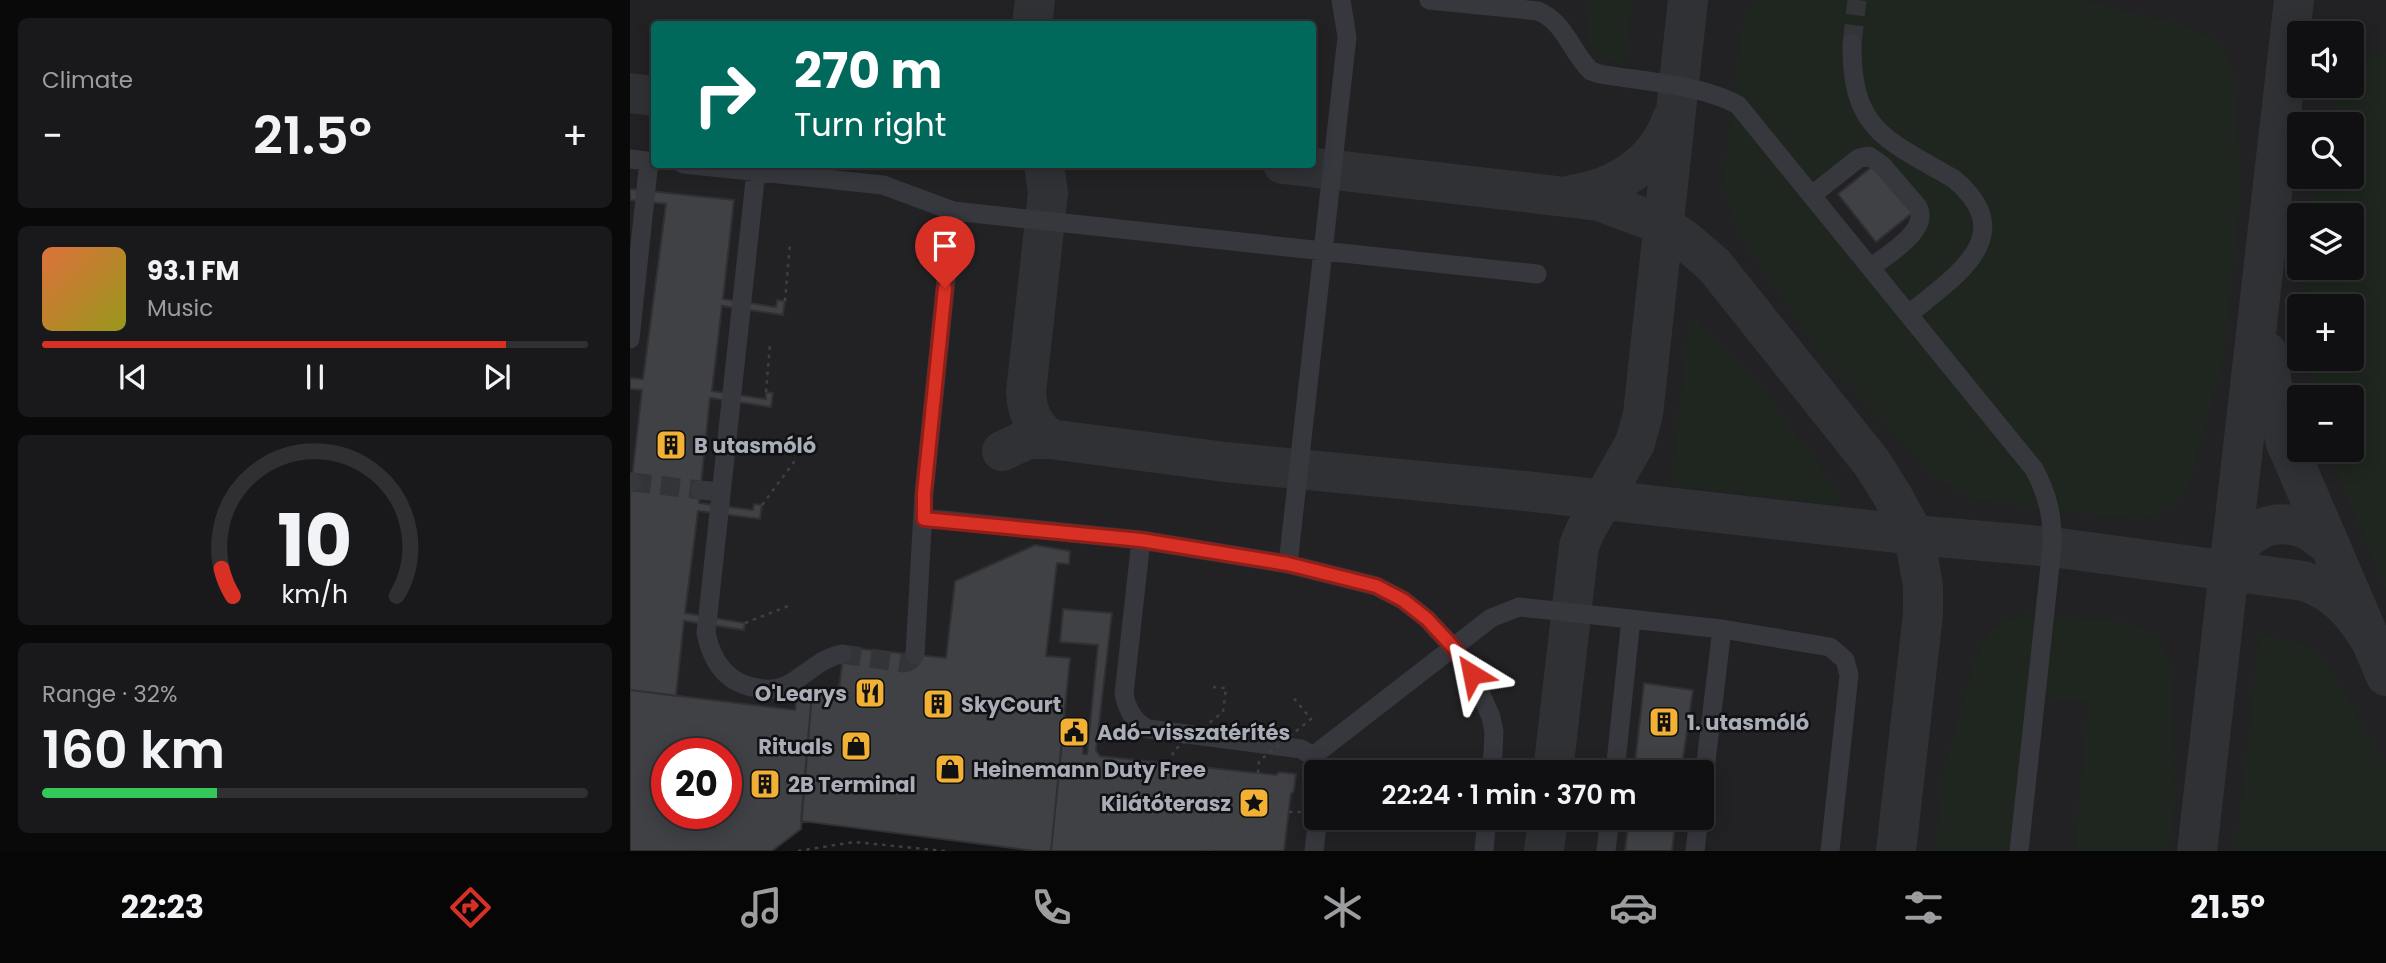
<!DOCTYPE html>
<html lang="en">
<head>
<meta charset="utf-8">
<style>
  body { margin:0; font-family:Poppins,sans-serif; background:#19191b; color:#f1f3f6; height:100vh; display:flex; flex-direction:column; font-size:26px; white-space:nowrap }
  * { box-sizing:border-box; margin:0 }
  p { font-size:23px; color:#9c9d9f }
  .icon { flex:none; width:38px; height:38px; fill:none; stroke:currentColor; stroke-width:2; stroke-linecap:round; stroke-linejoin:round }
  .map { position:relative; flex:1; overflow:hidden }
  .drawer { display:flex; flex-direction:column; gap:18px; padding:18px; background:#09090a; width:630px }
  .drawer>* { flex:none }
  .top-card { position:absolute; left:21px; top:21px; width:665px; height:147px; border-radius:7px; box-shadow:0 4px 18px #0003,0 0 0 2px #303032; background:#00695c; color:#fff; overflow:hidden }
  .fabs { position:absolute; left:1657px; top:21px; display:grid; gap:14px }
  .fabs a { display:grid; place-items:center; width:77px; height:77px; border-radius:7px; background:#101012; box-shadow:0 4px 18px #0003,0 0 0 2px #303032; font-size:35px }
  .speed { position:absolute; left:21px; top:738px; display:flex; gap:14px; font-size:35px; font-weight:700; text-align:center }
  .speed>* { display:grid; place-content:center; width:91px; height:91px; border-radius:50%; background:#101012; box-shadow:0 4px 18px #0003,0 0 0 2px #303032; line-height:1 }
  .speed .limit { border:10px solid #d22; background:#fff; color:#111 }
  .pin { position:absolute; display:grid; place-items:center; width:60px; height:60px; color:#fff; margin:-72px -30px; border-radius:50% 50% 50% 0; rotate:-45deg; box-shadow:0 0 7px #0007 }
  .pin .icon { rotate:45deg }
  .me { position:absolute; width:77px; margin:-38px; rotate:325deg; stroke-linejoin:round; filter:drop-shadow(0 0 5px #0008) }
  .turn { display:flex; align-items:center; gap:24px; height:147px; padding:0 28px; font-size:32px }
  .turn .icon { width:91px; height:91px; stroke-width:2.5 }
  .turn b { display:block; font-size:49px; line-height:60px }
  .big { font-size:52px; font-weight:600; line-height:1.1 }
  .drawer .widget { flex:1; display:flex; flex-direction:column; justify-content:center; gap:10px; min-width:0; padding:0 24px; border-radius:10px; background:#19191b }
  .drawer .dial { align-items:center; gap:0 }
  .dial svg { height:182px; overflow:visible; fill:none; stroke:#303032; stroke-width:7; stroke-linecap:round; text-anchor:middle }
  .dial text { fill:#f1f3f6; stroke:none }
  .song { display:flex; align-items:center; gap:21px }
  .cover { width:84px; height:84px; border-radius:10px; background:linear-gradient(135deg,hsl(20 70% 55%),hsl(60 70% 35%)) }
  .played { height:7px; border-radius:4px; background:linear-gradient(90deg,#d93025 85%,#303032 85%) }
  .keys { display:flex; justify-content:space-around; direction:ltr }
  .heat { display:flex; justify-content:space-between; align-items:center; font-size:38px; direction:ltr }
  .charge { height:10px; border-radius:5px; background:linear-gradient(90deg,#34c759 32%,#303032 0) }
  .trip { position:absolute; left:674px; top:760px; width:410px; height:70px; border-radius:7px; background:#101012; box-shadow:0 4px 18px #0003,0 0 0 2px #303032; font-weight:600; line-height:70px; text-align:center }
  .tabs { display:flex; height:112px; justify-content:space-around; align-items:center; background:#060607; color:#9c9d9f }
  .tabs .icon { width:49px; height:49px }
  .tabs .current { color:#d93025 }
  .tabs b { font-size:32px; color:#f1f3f6 }
  main { display:flex; flex:1; min-height:0 }
  .map>svg:first-child { display:block }
</style>
</head>
<body>
<main>
<section class="drawer">
<div class="widget"><p>Climate</p>
<div class="heat"><a>−</a><b class="big">21.5°</b><a>+</a></div>
</div>
<div class="widget">
<div class="song"><i class="cover"></i><div><b>93.1 FM</b><p>Music</p></div></div>
<div class="played"></div>
<div class="keys"><svg class="icon" aria-label="previous" viewBox="0 0 24 24"><path d="M18 5L8 12l10 7zM5 5v14"/></svg><svg class="icon" aria-label="pause" viewBox="0 0 24 24"><path d="M8 5v14M16 5v14"/></svg><svg class="icon" aria-label="next" viewBox="0 0 24 24"><path d="M6 5l10 7-10 7zM19 5v14"/></svg></div>
</div>
<div class="widget dial"><svg viewBox="0 0 100 80">
<path d="M14 69A42 42 0 1 1 86 69"/>
<path d="M14 69A42 42 0 0 1 9 57" stroke="#d93025"/>
<text x="50" y="56" font-size="32" font-weight="700">10</text>
<text x="50" y="72" font-size="11">km/h</text>
</svg></div>
<div class="widget"><p>Range · 32%</p><b class="big">160 km</b><div class="charge"></div></div>
</section>
<div class="map">
<svg width="1756" height="851" viewBox="0 0 1756 851">
  <rect width="100%" height="100%" fill="#161618"/>
  <path fill="#222225" fill-rule="evenodd" d="M0,0H1756V851H405L172,821L171,829L142,851H0ZM24,24H682V164H24ZM1670,33H1722V86H1670ZM1670,124H1722V177H1670ZM1670,215H1722V268H1670ZM1670,306H1722V359H1670ZM1670,397H1722V450H1670ZM37,754H96V814H37ZM686,772H1071V817H686Z"/>
  <path fill="#1e261f" fill-rule="evenodd" d="M941,0H1003L994,66C978,62 968,55 957,42L960,2Z
    M1127,0H1451L1552,25L1584,38L1598,58L1604,75L1611,190L1593,362L1558,488L1541,507L1522,517L1508,520L1350,501L1327,492L1303,474L1189,354L1111,237L1097,200L1094,177L1110,31L1115,14ZM1228,152L1296,225L1245,272L1177,189Z
    M1756,51V592L1698,450H1722V397H1683L1678,359H1722V306H1675L1674,301L1677,268H1722V215H1681L1687,177H1722V124H1700L1712,86H1722V71C1732,60 1742,55 1756,51Z
    M1060,319L1067,321L1134,390L1210,494V505L1040,486Z
    M1400,613L1501,623L1525,637L1538,657L1543,693L1545,800L1538,851H1444L1458,703L1399,696L1384,851H1305L1314,767L1345,659L1362,629L1380,619Z
    M1629,635L1673,643L1685,652L1703,674L1718,699L1756,767V851H1606Z"/>
  <g fill="none" stroke-linecap="round" stroke-linejoin="round">
    <path stroke="#303135" stroke-width="40" d="M402,24L405,0
      M0,93L24,96
      M414,164L418,193L396,392C397,412 403,426 420,439
      M653,164L969,201L1033,225L1056,241L1084,265L1242,463L1262,495L1284,535L1293,586V614L1266,851
      M941,195C986,189 1026,164 1042,119
      M1637,352L1644,398L1656,443L1756,676
      M372,451L398,439H420L595,462L895,491L1284,535L1422,547L1674,581C1705,592 1722,610 1739,638
      M1599,568C1609,535 1638,516 1673,528C1684,532 1692,540 1701,547
      M923,772L949,546L955,531L1005,443L1013,414L1058,0
      M914,851L918,817
      M1567,851L1664,0"/>
  </g>
  <path fill="#404145" stroke="#303034" stroke-width="2" fill-rule="evenodd" d="M1244,165L1282,213L1246,242L1208,194Z
    M0,189L104,200L93,299L146,307L147,300L155,301L153,315L92,306L82,391L136,399V392L143,393L141,407L80,398L69,503L123,510L124,504L132,505L130,519L68,511L55,613L115,623L114,630L54,621L46,696L0,690V495L12,390L0,389V378L13,379L36,204L0,200Z
    M405,545L440,551L439,564L427,563L416,656L440,658L421,851H405L171,821L182,693L208,697L214,647L316,658L325,581Z
    M433,609L482,613L466,750L470,756L646,775L649,772L666,774L664,791L661,794L654,851H421L434,724L453,725V754H457L468,645L430,642Z
    M1014,683L1063,690L1051,772H1004Z
    M0,690L165,710L167,692L182,693L171,829L142,851H0ZM37,754H96V814H37Z
    M999,817H1046L1042,851H995Z"/>
  <g fill="none" stroke-linecap="round" stroke-linejoin="round">
    <path stroke="#333438" stroke-width="19" stroke-dasharray="19 10" stroke-linecap="butt" d="M1222,44L1227,0
      M2,482L70,490
      M212,654L274,663L280,661L285,655"/>
    <path stroke="#3d3f44" stroke-width="2.5" stroke-dasharray="3.5 5" stroke-linecap="butt" d="M155,301L160,244
      M136,392L140,344
      M132,505L167,458
      M115,623L161,605
      M659,812H672
      M168,851L224,842L315,851
      M578,851L587,776L618,781L626,796"/>
    <path stroke="#37383d" stroke-width="19" d="M799,0L908,11C935,22 941,52 961,71L970,74C1011,81 1073,85 1108,105L1404,469C1418,495 1423,517 1422,547L1389,851
      M1222,44C1221,132 1258,140 1324,179C1392,236 1324,277 1279,314
      M0,159L24,162
      M53,164L253,185L323,211L907,274
      M126,171L76,633C82,662 97,684 128,688C137,690 146,690 155,686C175,677 189,658 212,654
      M1182,195L1229,158L1239,156L1252,165L1288,207C1300,231 1257,254 1241,268
      M0,339L19,161
      M0,482H2
      M70,490L91,492
      M294,518L511,540L658,564L746,586L773,600L797,619L823,647L842,674L861,717L864,732L862,772
      M511,540L494,694C497,709 504,723 519,729L671,749L683,756L691,772
      M658,564L717,37L711,0
      M285,655L294,493L323,211
      M683,756L861,618L889,607L1092,629L1200,647L1215,660L1219,675L1200,851
      M985,772L1001,619
      M1071,803L1092,629
      M684,851L688,817
      M854,851L857,817
      M976,851L980,817
      M1065,851L1069,817"/>
    <path stroke="#3d3f44" stroke-width="2.5" stroke-dasharray="3.5 5" stroke-linecap="butt" d="M542,764L543,751L593,712L596,688L583,687
      M628,773L629,761L681,719L661,695"/>
  </g>
  <g fill="none" stroke-linecap="round" stroke-linejoin="round">
    <g stroke="#8d1f18" stroke-width="18">
      <path id="route" d="M315,288L294,493V519L511,540L658,564L746,586L773,600L797,619L823,647L842,674"/>
    </g>
    <use href="#route" stroke="#d93025" stroke-width="12"/>
  </g>
  <defs>
    <g id="building-square" transform="scale(1.575)"><rect x="-9" y="-9" width="18" height="18" rx="4" fill="#f2b134" stroke="#111113"/><path d="M-4-6H4V6H1V3H-1V6H-4ZM-2.5-4.3h1.7v1.8h-1.7ZM.8-4.3h1.7v1.8H.8ZM-2.5-1h1.7V.8h-1.7ZM.8-1h1.7V.8H.8Z" fill="#111"/></g>
    <g id="restaurant-square" transform="scale(1.575)"><rect x="-9" y="-9" width="18" height="18" rx="4" fill="#f2b134" stroke="#111113"/><path d="M-5-6h1v4h1v-4h1v4h1v-4h1v5L-1.5 .5V6h-2V.5L-5-1ZM5-6V6H3V1.5H1.5Q1.5-4 5-6Z" fill="#111"/></g>
    <g id="civic-square" transform="scale(1.575)"><rect x="-9" y="-9" width="18" height="18" rx="4" fill="#f2b134" stroke="#111113"/><path d="M-.6-6.5H3V-4.5H.6V-3L4-1V1h2V6H-6V1h2V-1L-.6-3ZM-1.2 2.5V6h2.4V2.5Z" fill="#111"/></g>
    <g id="shop-square" transform="scale(1.575)"><rect x="-9" y="-9" width="18" height="18" rx="4" fill="#f2b134" stroke="#111113"/><path d="M-5-2.5h2.3a2.7 3.5 0 0 1 5.4 0H5L5.5 6h-11ZM-1.5-2.5h3a1.5 2.3 0 0 0-3 0Z" fill="#111"/></g>
    <g id="sight-square" transform="scale(1.575)"><rect x="-9" y="-9" width="18" height="18" rx="4" fill="#f2b134" stroke="#111113"/><path d="M0-6L1.8-2.2L6-1.7L2.9 1.2L3.7 5.4L0 3.3L-3.7 5.4L-2.9 1.2L-6-1.7L-1.8-2.2Z" fill="#111"/></g>
  </defs>
  <g fill-rule="evenodd">
    <use href="#building-square" x="41" y="445"/>
    <use href="#restaurant-square" x="240" y="693"/>
    <use href="#building-square" x="308" y="704"/>
    <use href="#building-square" x="1034" y="722"/>
    <use href="#civic-square" x="444" y="732"/>
    <use href="#shop-square" x="226" y="746"/>
    <use href="#shop-square" x="320" y="769"/>
    <use href="#building-square" x="135" y="784"/>
    <use href="#sight-square" x="624" y="803"/>
  </g>
  <g text-anchor="middle" dominant-baseline="central" stroke-width="5" stroke-linejoin="round" paint-order="stroke">
    <g font-size="21" font-weight="bold" fill="#a8adb8" stroke="#111113" text-anchor="start">
      <text x="64" y="445">B utasmóló</text>
      <text x="217" y="693" text-anchor="end">O'Learys</text>
      <text x="331" y="704">SkyCourt</text>
      <text x="1057" y="722">1. utasmóló</text>
      <text x="467" y="732">Adó-visszatérítés</text>
      <text x="203" y="746" text-anchor="end">Rituals</text>
      <text x="343" y="769">Heinemann Duty Free</text>
      <text x="158" y="784">2B Terminal</text>
      <text x="601" y="803" text-anchor="end">Kilátóterasz</text>
    </g>
  </g>
</svg>
<div class="fabs">
<a><svg class="icon" aria-label="sound" viewBox="0 0 24 24"><path d="M4 9h4l5-4v14l-5-4H4zM17 9q2 3 0 6"/></svg></a>
<a><svg class="icon" aria-label="search" viewBox="0 0 24 24"><circle cx="10" cy="10" r="6"/><path d="M15 15l6 6"/></svg></a>
<a><svg class="icon" aria-label="layers" viewBox="0 0 24 24"><path d="M12 4l9 5-9 5-9-5zM3 14l9 5 9-5"/></svg></a>
<a>+</a>
<a>−</a>
</div>
<div class="speed"><div class="limit">20</div></div>
<div class="pin" style="left:315px;top:288px;background:#d93025"><svg class="icon" aria-label="arrive" viewBox="0 0 24 24"><path d="M6 21V4h12l-3 4 3 4H6"/></svg></div>
<svg class="me" style="left:842px;top:674px" viewBox="-20 -20 40 40"><path d="M0-17L14 15 0 8-14 15z" fill="#d93025" stroke="#fff" stroke-width="4"/></svg>
<div class="trip">22:24 · 1 min · 370 m</div>
<div class="top-card">
<div class="turn"><svg class="icon" aria-label="right" viewBox="0 0 24 24"><path d="M7 20v-9h11M14 6l5 5-5 5"/></svg><div><b>270 m</b>Turn right</div></div>
</div>
</div>
</main>
<nav class="tabs">
<b>22:23</b>
<svg class="icon current" aria-label="directions" viewBox="0 0 24 24"><path d="M12 3l9 9-9 9-9-9zM9 14v-3h6M13 9l2 2-2 2"/></svg>
<svg class="icon" aria-label="music" viewBox="0 0 24 24"><path d="M9 18V5l10-2v13"/><circle cx="6" cy="18" r="3"/><circle cx="16" cy="16" r="3"/></svg>
<svg class="icon" aria-label="phone" viewBox="0 0 24 24"><path d="M5 4h4l2 5-3 2q2 4 5 5l2-3 5 2v4C11 20 4 13 5 4z"/></svg>
<svg class="icon" aria-label="climate" viewBox="0 0 24 24"><path d="M12 3v18M4 7l16 10M4 17L20 7"/></svg>
<svg class="icon" aria-label="car" viewBox="0 0 24 24"><path d="M5 17H2v-5l4-1 3-4h7l3 4 3 1v5h-3M9 17h6M6 11h13"/><circle cx="7" cy="17" r="2"/><circle cx="17" cy="17" r="2"/></svg>
<svg class="icon" aria-label="filters" viewBox="0 0 24 24"><path d="M4 7h16M4 17h16"/><circle cx="9" cy="7" r="2"/><circle cx="15" cy="17" r="2"/></svg>
<b>21.5°</b>
</nav>
</body>
</html>
